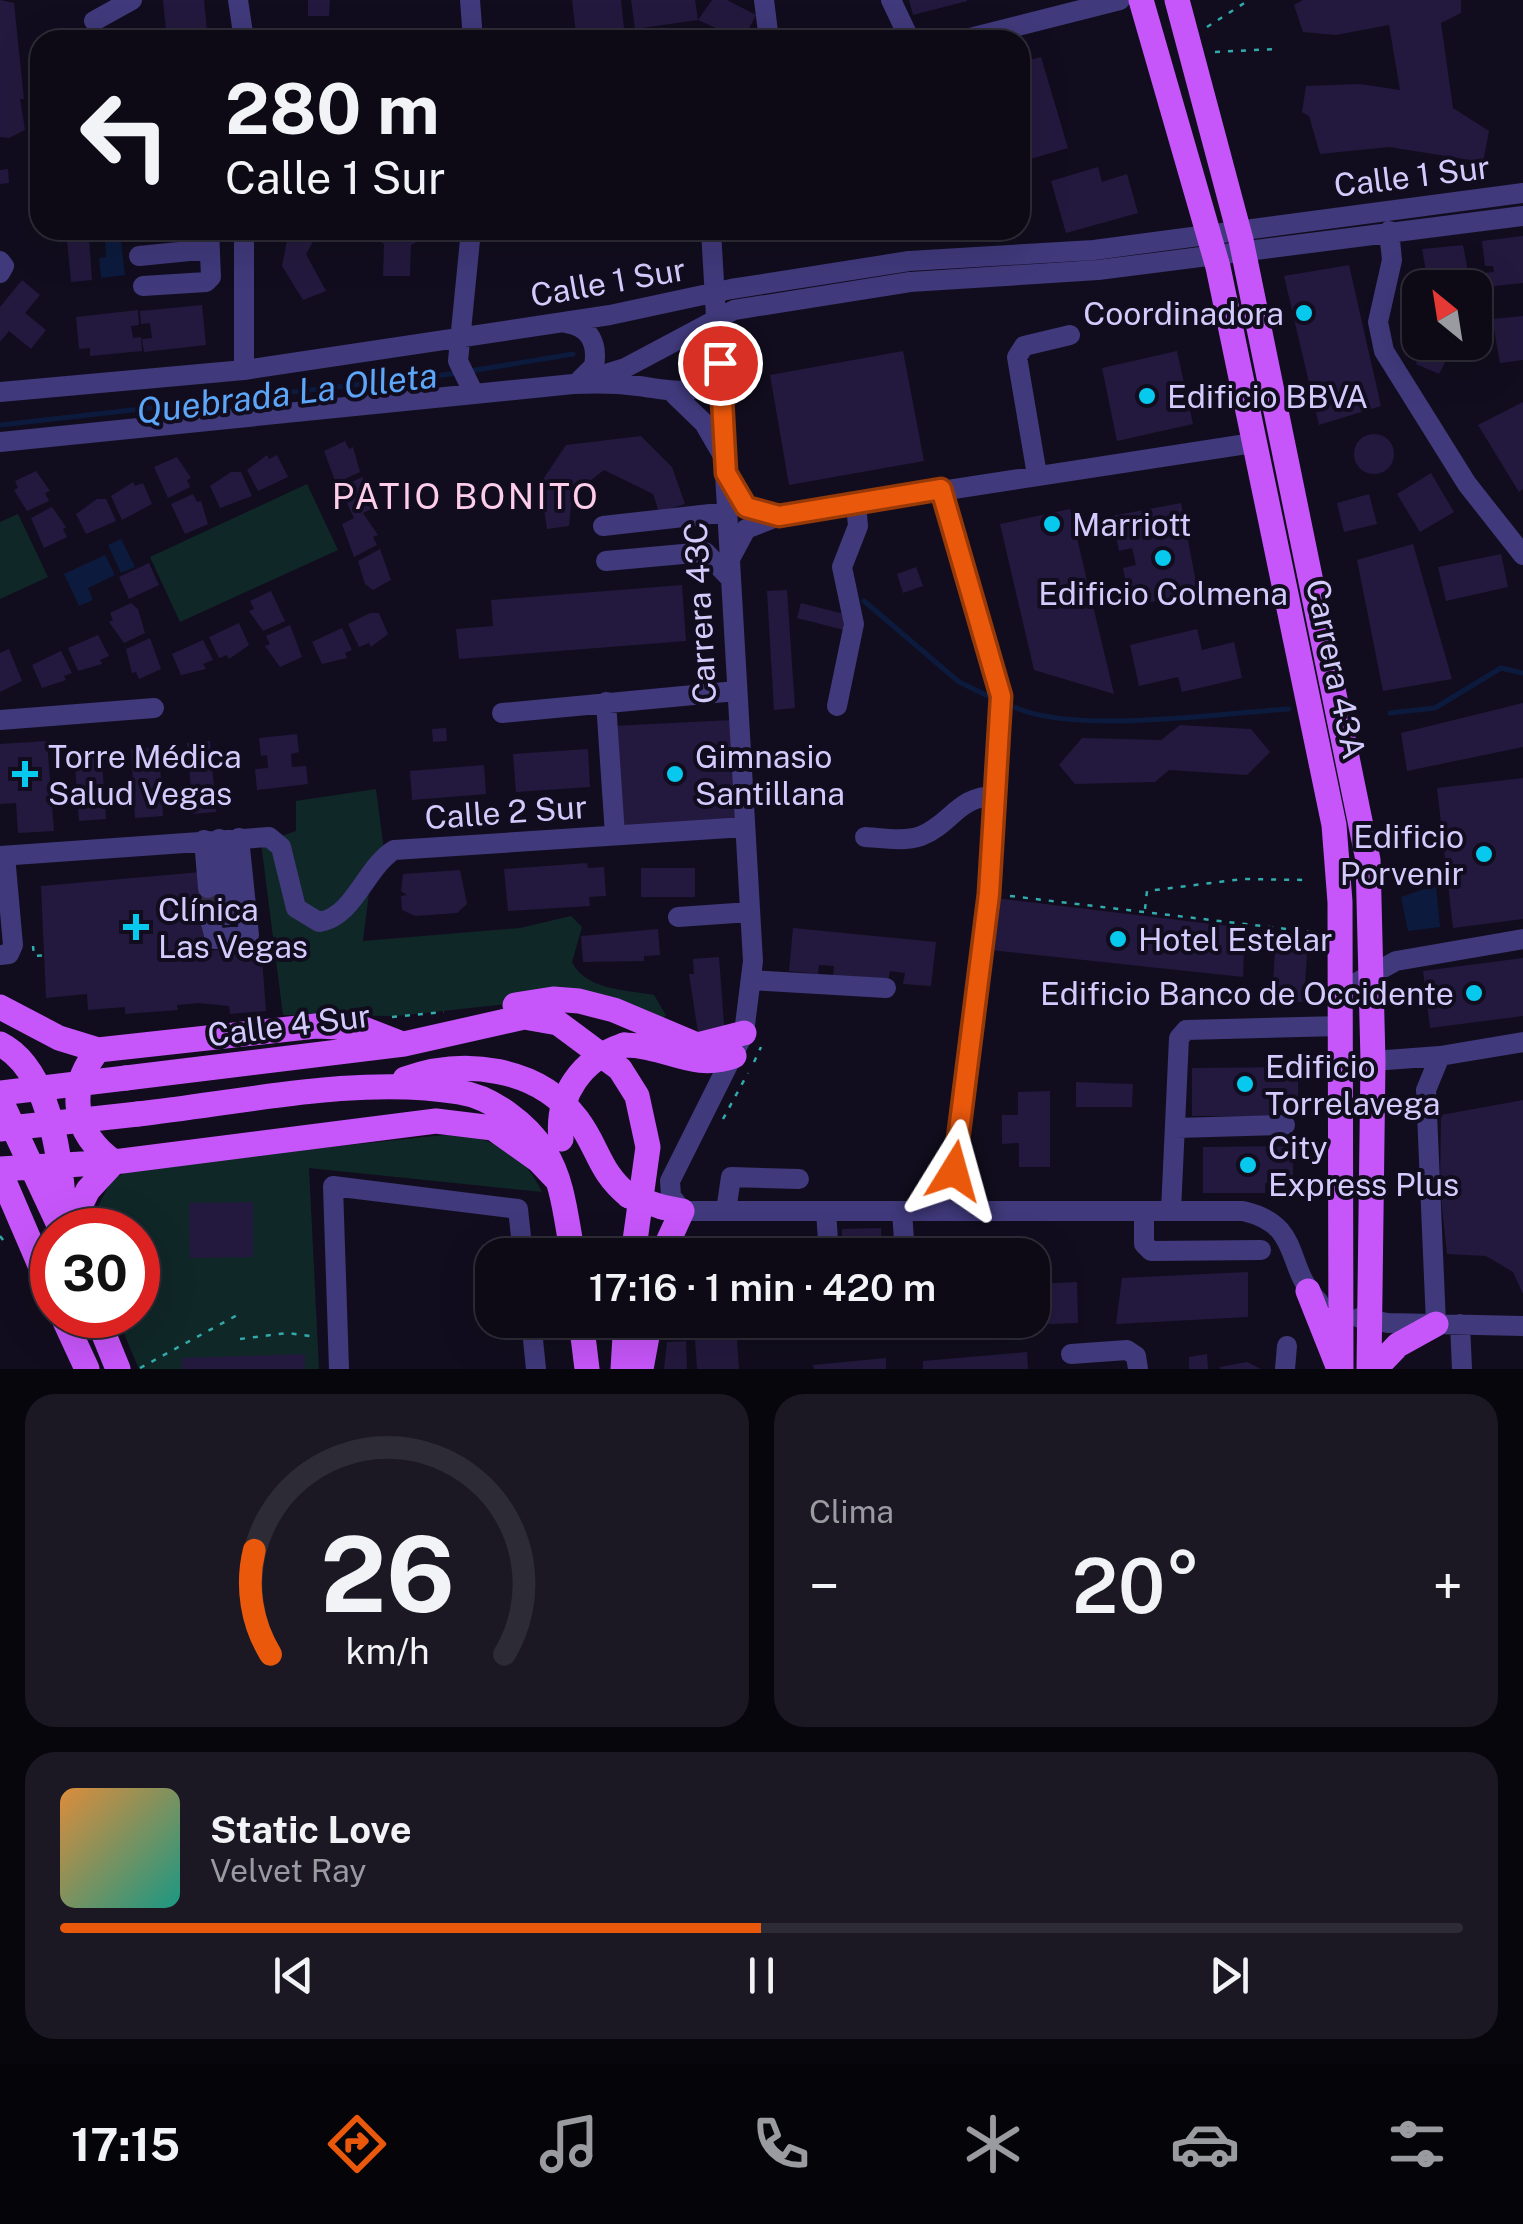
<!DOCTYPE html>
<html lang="es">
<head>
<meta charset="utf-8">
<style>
  body { margin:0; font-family:"Public Sans",sans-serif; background:#1b1823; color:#f1f3f6; height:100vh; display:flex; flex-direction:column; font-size:38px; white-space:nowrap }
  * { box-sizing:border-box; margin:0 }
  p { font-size:32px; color:#9a9aa1 }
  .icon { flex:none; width:55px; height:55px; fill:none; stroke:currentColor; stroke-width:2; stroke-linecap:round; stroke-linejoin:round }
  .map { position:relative; height:1369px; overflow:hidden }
  .drawer { display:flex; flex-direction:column; gap:25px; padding:25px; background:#07060c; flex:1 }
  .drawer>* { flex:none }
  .banner { position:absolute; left:30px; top:30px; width:1000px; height:210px; border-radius:30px; box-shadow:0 10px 40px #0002,0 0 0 2px #2d2b35; background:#0d0a16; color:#f1f3f6; overflow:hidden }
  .needle { width:65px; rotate:330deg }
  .controls { position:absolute; left:1402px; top:270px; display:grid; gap:20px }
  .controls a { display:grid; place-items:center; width:90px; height:90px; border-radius:20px; background:#0d0a16; box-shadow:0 10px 40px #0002,0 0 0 2px #2d2b35; font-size:50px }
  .speed { position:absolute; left:30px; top:1208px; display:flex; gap:20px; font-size:50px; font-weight:700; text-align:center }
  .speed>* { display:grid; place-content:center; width:130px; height:130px; border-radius:50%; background:#0d0a16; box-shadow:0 10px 40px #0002,0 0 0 2px #2d2b35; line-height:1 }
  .speed .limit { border:15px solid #d22; background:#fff; color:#111 }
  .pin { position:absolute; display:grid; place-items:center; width:85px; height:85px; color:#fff; margin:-42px; border:5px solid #fff; border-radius:50%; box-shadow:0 2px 10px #0007 }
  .me { position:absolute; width:110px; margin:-55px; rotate:8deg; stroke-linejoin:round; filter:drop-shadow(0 0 8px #0008) }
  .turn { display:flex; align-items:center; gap:35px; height:210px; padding:0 30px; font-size:45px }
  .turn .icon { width:130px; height:130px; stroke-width:2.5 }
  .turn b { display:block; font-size:70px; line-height:85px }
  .big { font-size:75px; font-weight:600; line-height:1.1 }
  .drawer .tile { flex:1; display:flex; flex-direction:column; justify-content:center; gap:15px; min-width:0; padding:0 35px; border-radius:30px; background:#1b1823 }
  .drawer .dial { align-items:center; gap:0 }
  .dial svg { height:260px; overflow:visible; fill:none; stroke:#2d2b35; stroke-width:7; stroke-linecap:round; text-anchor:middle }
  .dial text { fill:#f1f3f6; stroke:none }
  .song { display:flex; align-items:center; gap:30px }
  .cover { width:120px; height:120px; border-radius:15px; background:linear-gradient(135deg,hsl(30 70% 55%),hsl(170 70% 35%)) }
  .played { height:10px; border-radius:5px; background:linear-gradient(90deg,#ea580c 50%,#2d2b35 50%) }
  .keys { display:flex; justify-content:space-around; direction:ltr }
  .heat { display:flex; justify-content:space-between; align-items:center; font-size:55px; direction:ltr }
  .drawer .tiles { flex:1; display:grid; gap:25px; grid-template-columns:1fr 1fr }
  .tile:last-child { grid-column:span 2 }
  .trip { position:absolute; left:475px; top:1238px; width:575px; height:100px; border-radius:30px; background:#0d0a16; box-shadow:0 10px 40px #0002,0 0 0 2px #2d2b35; font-weight:600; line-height:100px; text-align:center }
  .tabs { display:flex; height:160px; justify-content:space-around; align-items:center; background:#050409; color:#9a9aa1 }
  .tabs .icon { width:70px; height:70px }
  .tabs .selected { color:#ea580c }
  .tabs b { font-size:45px; color:#f1f3f6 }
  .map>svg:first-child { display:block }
</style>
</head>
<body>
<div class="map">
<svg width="1523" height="1369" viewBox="0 0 1523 1369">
  <rect width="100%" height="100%" fill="#110d1e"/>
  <path fill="#102727" d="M307,484L338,550L180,622L150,557Z
    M18,514L48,577L0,599V522Z
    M376,789L384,850L373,860L363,941L520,928L571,916L582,927L572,962C585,990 627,990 654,995L666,1015L660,1021L517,1003L396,1016L283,1015L261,843L296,831V801Z
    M445,1135C489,1135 523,1151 542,1192L309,1168L319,1369H139L116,1315H138V1230H86L112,1179L137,1167Z"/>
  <path fill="#0c1b3d" d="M121,241L125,275L101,278L99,258L106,257L105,242Z
    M121,539L135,567L121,573L108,545Z
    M105,555L115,575L88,588L93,600L79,606L64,574Z
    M1436,885L1440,927L1408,931L1401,897Z"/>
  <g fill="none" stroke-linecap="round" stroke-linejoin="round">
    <path stroke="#0c1b3d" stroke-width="5" d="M470,371L573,354
      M0,425L459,373
      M864,601L959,682L988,696
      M1014,707C1076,735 1217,713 1289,709
      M1390,713L1435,708L1501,668L1523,673"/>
  </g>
  <path fill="#23193e" d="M0,0L14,3L24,99H20L25,130L9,138L0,137Z
    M163,0H204L208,40H167Z
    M308,0H330L329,16H308Z
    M572,0H621L624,28L576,34Z
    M631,0H695L698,20L635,29Z
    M712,0H727L756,15L743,40L698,20Z
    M909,0H967V1L913,15Z
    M1303,0H1461V13L1441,23L1453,108L1489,131L1483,162L1389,147L1320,154L1309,116L1302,112L1306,86L1360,84L1400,90L1389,25L1336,35L1303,32L1294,5Z
    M1041,57L1068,148L1020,162V63Z
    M1098,167L1102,182L1127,174L1138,213L1066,233L1051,181Z
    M8,169L9,183L0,184V170Z
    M289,230H320L306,254L326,291L303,300L282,266Z
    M362,230H439L411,245L410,276H383L384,244Z
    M1523,236V283L1494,286V307L1475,306L1473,274L1494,272L1493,266H1485L1482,241Z
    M89,238L92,280L71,282L67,240Z
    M1463,245L1471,288H1429L1422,249Z
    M1349,265L1381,406L1319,425L1284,276Z
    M22,280L40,295L25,313L46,330L31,349L9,331L0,342V307Z
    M202,305L206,345L144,352L142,339L152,338L150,323L141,324L140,311Z
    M138,310L139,325L131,326L133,338L141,337L142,351L90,356V348L79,349L76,317Z
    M1523,316V360L1500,363L1492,319Z
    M1423,342H1456L1439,374L1416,364Z
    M903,351L924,461L789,485L770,375Z
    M1177,351L1193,424L1117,441L1102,368Z
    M1523,402V489L1519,492L1478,425Z
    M1354 454a20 20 0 1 1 40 0a20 20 0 1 1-40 0Z
    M641,436L672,467L685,504L659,512L653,494L604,470L572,495L569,526L547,529L540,484L566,445Z
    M345,441L349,449L353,447L360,472L336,483L324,451Z
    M267,455L269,459L277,455L288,477L258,491L247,470Z
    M177,457L191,478L187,480L190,487L168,498L154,467Z
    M36,471L50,491L45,493L49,501L27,511L14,490L18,488L15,481Z
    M231,472H241L252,496L220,508L210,486Z
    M1431,473L1454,512L1420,532L1397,494Z
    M362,477L375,497L372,499L376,507L363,513L378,535L373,537L377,545L354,557L342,524L354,518L340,488Z
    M133,482L135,486L143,483L152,504L122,520L111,496Z
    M193,494L197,502L201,501L208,524L185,534L171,504Z
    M1369,494L1377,524L1344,532L1337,503Z
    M97,499H106L116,521L86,534L76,514Z
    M1181,503L1198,593L1130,606L1123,568L1136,565L1132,548L1119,551L1112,516Z
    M52,507L66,527L63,529L67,537L44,548L31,518Z
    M1070,509L1114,694L1034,670L1000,524Z
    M1413,544L1452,679L1383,691L1357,560Z
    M380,549L391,580L373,590L365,584L358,561Z
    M1501,554L1508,587L1446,601L1438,567Z
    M149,563L159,585L129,599L119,577Z
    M916,567L923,586L903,593L897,574Z
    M682,585L686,641L459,659L456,629L493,626L491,600Z
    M787,590L795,708L774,710L767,591Z
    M271,591L285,621L263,631L249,611L254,609L250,601Z
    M131,603L138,609L145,633L124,643L109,622L113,620L110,613Z
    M801,603L852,616L848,631L797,618Z
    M370,613H379L388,634L371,647L369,643L359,647L348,624Z
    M239,623L249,645L229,659L227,655L219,658L209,637Z
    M290,625L302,657L280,667L265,646L270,644L266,636Z
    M342,628L352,650L345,653L347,658L322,664L312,642Z
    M1197,629L1202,650L1234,642L1242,678L1182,692L1178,677L1139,686L1130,645Z
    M98,635L109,656L100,660L102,664L78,671L68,648Z
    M150,638L161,669L139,679L136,672L132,673L126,649Z
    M203,640L213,660L203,664L206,669L181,675L172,654Z
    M9,649L22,681L0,692V653Z
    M61,651L72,673L64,676L66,680L42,688L32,665Z
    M1523,703V747L1407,771L1401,733Z
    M732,720L738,821L617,827L612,726Z
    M1180,725L1251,729L1270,752L1247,775L1169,770L1155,782L1075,784L1059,765L1082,738L1161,740Z
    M446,728L447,741L433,742L432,729Z
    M297,734L299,752L291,754L292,767L306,766L308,784L257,790L255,769L268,768L267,755L261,756L259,738Z
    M47,741L54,831L18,833L16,803L0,804V744Z
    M210,741L216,812L193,814L187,743Z
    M101,747L106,819L79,821L74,749Z
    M159,747L163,816L135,818L131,749Z
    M588,749L590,787L516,792L513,754Z
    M484,765L486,794L412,800L410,771Z
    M1523,778V919L1453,928L1437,788Z
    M587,863L588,868L604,867L606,896L589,897L590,906L508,911L504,869Z
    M641,868H695V897H641Z
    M460,870L467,904L457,913L415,916L402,910L401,896L407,895L401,891L403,874Z
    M201,872L214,888L217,922L206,937L195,938L196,952L261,946L266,1011L230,1014L229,1006L198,1003L177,1005L178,1010L125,1014V1007L88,1010L87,994L46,998L41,886Z
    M995,898L1245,928L1243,977L991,950Z
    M793,928L936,942L931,986L903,984L905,973L890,971L888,982L833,977L834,966L819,965L818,974L789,971Z
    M658,929L660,955L644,956V961L583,962L581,936Z
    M1275,949L1307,953L1304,1002H1272Z
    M719,957L725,1037L699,1039L689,974H694L693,959Z
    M1523,958V1016L1430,1028L1423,971Z
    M1298,1067V1101H1269L1270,1116H1192V1068Z
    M1076,1082L1133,1084L1132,1107H1076Z
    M1050,1091V1167H1019V1143L1002,1144V1115H1018V1092Z
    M1523,1100V1294L1513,1272L1486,1256L1447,1254L1440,1189L1441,1115Z
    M1293,1146V1183H1265V1193H1203V1147Z
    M253,1202V1257L190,1258L189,1203Z
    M881,1228L882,1255H842V1229Z
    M819,1241V1255H693V1247Z
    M1248,1272V1317L1116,1324L1122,1278Z
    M1077,1282L1078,1323L1005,1326V1320H1032V1284Z
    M665,1320H701L702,1333L695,1339L673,1340Z
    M824,1320L825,1334L737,1339L739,1369H697L695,1340H718L717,1321Z
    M914,1320H968L969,1323L914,1326Z
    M686,1341L687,1369H664L667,1342Z
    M1027,1352L1028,1369H923V1361Z
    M305,1354V1369H182V1358Z
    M1207,1354L1208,1369H1189V1357Z
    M886,1358V1369H814L813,1365Z
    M1247,1362L1261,1369H1220V1367Z"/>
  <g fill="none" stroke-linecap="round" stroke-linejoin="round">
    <path stroke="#2e2a3f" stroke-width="20" stroke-dasharray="20 10" stroke-linecap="butt" d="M208,888L211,923"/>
    <path stroke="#31abac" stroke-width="2.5" stroke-dasharray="5 8" stroke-linecap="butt" d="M1207,27L1249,0
      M1215,52L1276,49
      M1010,896L1320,933
      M1145,909L1147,891L1243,879L1306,880
      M33,946L34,956L47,955
      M392,1017L444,1012
      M754,1062L761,1047
      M723,1119L748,1073
      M0,1236L7,1245
      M240,1339L287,1333L317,1337
      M140,1368L241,1313"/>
    <path stroke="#40397b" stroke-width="20" d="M238,0L244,40
      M470,0L473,40
      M764,0L769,40
      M891,0L910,40
      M94,21L132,0
      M962,40L1120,0
      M244,230V370
      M471,230L458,361L474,394
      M711,230L753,961L744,1033L670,1181L671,1196L682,1211H1243C1304,1225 1283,1266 1319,1302
      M1389,231L1392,260L1378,322L1384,351L1467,484L1523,555
      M139,256L210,249
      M0,261L4,266L0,273
      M143,286L206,282L211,277L209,230
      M566,323C590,326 598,344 594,366L580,380
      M573,384L625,368L734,310L910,282L1098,270L1523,216
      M0,392L244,370L610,315L731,289L909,261L1094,250L1523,193
      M674,394L704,423L722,454
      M0,442L573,384C595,383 616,383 638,386C672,390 701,402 720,363
      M1037,475L1017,357L1024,346L1070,335
      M728,478L746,507L779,516
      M941,489L1001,696L989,894L948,1211
      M603,526L728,512
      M731,557L746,529L779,516L1253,443
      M606,561L705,552L730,578
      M606,702L615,835
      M837,706L854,624L842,567L858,526L856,503
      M502,713L736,691
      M0,720L154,708
      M865,837C882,838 904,842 921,836C953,823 957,796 996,796
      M219,839L227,915
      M204,840L208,888
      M0,856L269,837L281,847L296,908L319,922C354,917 365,868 394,850L745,827
      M678,917L750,912
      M211,923L215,939L249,935L239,838
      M0,955L9,954L13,945L5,856
      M751,980L886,988
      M1341,991L1396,961L1523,939
      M1373,1061L1440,1056
      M1176,1128L1285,1125
      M726,1211L731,1177L799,1179
      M826,1211L829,1255
      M902,1211L905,1255
      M1144,1211V1244L1151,1251L1261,1250
      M1171,1211L1179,1038L1186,1030L1341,1026
      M1359,1318L1388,1323L1523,1326
      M531,1320L536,1369
      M1436,1324L1426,1090L1440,1056L1523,1042
      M1460,1324L1462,1369
      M1071,1354L1127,1350L1136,1356L1138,1369
      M339,1369L333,1186L518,1209L523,1255
      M1285,1369L1287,1346"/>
    <path stroke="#c756fa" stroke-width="25" d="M1141,0L1218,267L1334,825L1340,902L1341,1369
      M1177,0L1241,240L1368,860L1373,1061L1369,1369
      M515,1005L553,999L579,1001L614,1010L697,1045L744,1033
      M0,1007L59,1038L98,1050L316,1026L361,1028L397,1042
      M0,1044C54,1071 63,1176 65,1230
      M624,1045C667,1045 692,1071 734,1056
      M98,1050C66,1089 73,1133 114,1162
      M126,1078L404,1044L524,1017L558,1023L620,1069L637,1096L648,1147L633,1255
      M405,1079C464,1058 538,1067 577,1119C599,1148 598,1171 629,1196
      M0,1099L59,1225
      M138,1114C239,1103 359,1075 459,1092C492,1097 527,1124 545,1152C564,1182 566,1221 573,1255
      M0,1169L114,1162L436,1121L493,1128L538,1160L558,1181
      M0,1172L52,1293
      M68,1230L88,1190L114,1162
      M662,1255L682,1211L662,1207
      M1308,1291L1337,1364
      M62,1315L87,1369
      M96,1315L118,1369
      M581,1320L587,1369
      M623,1369L626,1320
      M641,1369L650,1320
      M1375,1369L1398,1345L1436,1324"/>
    <path stroke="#c756fa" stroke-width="25" d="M0,1093L126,1078
      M0,1129L138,1114
      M561,1139C556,1095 582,1059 624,1045
      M629,1196L662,1207"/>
  </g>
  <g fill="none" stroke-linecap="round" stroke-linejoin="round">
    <g stroke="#983908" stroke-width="25">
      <path id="route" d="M720,363L726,473L746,507L779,516L941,489L1001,696L989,894L954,1171"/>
    </g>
    <use href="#route" stroke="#ea580c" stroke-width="18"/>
  </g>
  <g fill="#07c8ed" stroke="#110d1e" stroke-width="4">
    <circle cx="1304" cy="313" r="10"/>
    <circle cx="1147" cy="396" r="10"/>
    <circle cx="1052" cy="524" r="10"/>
    <circle cx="1163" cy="558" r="10"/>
    <path d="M20 759h10v10h10v10h-10v10h-10v-10h-10v-10h10z"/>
    <circle cx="675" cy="774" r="10"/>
    <circle cx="1484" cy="854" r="10"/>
    <path d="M131 912h10v10h10v10h-10v10h-10v-10h-10v-10h10z"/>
    <circle cx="1118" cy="939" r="10"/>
    <circle cx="1474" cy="993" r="10"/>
    <circle cx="1245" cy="1084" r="10"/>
    <circle cx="1248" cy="1165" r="10"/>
  </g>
  <g text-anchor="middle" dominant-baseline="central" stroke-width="8" stroke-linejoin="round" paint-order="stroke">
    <g font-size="32" fill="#d4cbfd" stroke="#110d1e">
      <text transform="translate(1412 176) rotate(-7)">Calle 1 Sur</text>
      <text transform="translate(608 282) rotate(-10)">Calle 1 Sur</text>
      <text transform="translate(700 613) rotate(-93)">Carrera 43C</text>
      <text transform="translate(1336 669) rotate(78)">Carrera 43A</text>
      <text transform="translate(506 812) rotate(-4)">Calle 2 Sur</text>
      <text transform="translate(289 1025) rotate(-7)">Calle 4 Sur</text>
    </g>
    <g font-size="32" fill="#d4cbfd" stroke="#110d1e" text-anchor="start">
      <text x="1284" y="313" text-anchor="end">Coordinadora</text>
      <text x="1167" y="396">Edificio BBVA</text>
      <text x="1072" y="524">Marriott</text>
      <text x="1163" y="593" text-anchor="middle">Edificio Colmena</text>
      <text x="48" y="756">Torre Médica<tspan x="48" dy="37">Salud Vegas</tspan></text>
      <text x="695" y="756">Gimnasio<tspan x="695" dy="37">Santillana</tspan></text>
      <text x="1464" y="836" text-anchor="end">Edificio<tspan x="1464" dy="37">Porvenir</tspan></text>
      <text x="158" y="909">Clínica<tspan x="158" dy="37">Las Vegas</tspan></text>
      <text x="1138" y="939">Hotel Estelar</text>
      <text x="1454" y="993" text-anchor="end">Edificio Banco de Occidente</text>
      <text x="1265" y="1066">Edificio<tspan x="1265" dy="37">Torrelavega</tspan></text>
      <text x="1268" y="1147">City<tspan x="1268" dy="37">Express Plus</tspan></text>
    </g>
    <g font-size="35" font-style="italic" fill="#5ca7fa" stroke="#110d1e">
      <text transform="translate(287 393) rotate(-7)">Quebrada La Olleta</text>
    </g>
    <g font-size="35" letter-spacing="2.5" fill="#fdcde9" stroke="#110d1e">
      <text x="466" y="496">PATIO BONITO</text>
    </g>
  </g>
</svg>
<div class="controls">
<a><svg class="needle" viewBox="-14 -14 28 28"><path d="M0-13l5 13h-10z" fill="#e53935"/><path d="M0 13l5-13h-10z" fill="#9a9aa1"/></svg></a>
</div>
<div class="speed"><div class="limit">30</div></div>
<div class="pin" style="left:720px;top:363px;background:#d93025"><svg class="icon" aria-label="arrive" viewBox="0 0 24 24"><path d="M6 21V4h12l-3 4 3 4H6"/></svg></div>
<svg class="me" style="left:954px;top:1171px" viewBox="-20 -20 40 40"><path d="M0-17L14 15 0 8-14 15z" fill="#ea580c" stroke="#fff" stroke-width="4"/></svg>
<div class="trip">17:16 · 1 min · 420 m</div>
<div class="banner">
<div class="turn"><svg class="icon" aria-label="left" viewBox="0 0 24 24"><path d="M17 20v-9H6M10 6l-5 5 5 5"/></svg><div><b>280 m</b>Calle 1 Sur</div></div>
</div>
</div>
<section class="drawer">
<div class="tiles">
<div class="tile dial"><svg viewBox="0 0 100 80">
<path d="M14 69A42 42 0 1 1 86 69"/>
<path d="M14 69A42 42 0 0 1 9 37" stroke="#ea580c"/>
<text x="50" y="56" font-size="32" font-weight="700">26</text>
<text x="50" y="72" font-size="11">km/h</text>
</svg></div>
<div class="tile"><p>Clima</p>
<div class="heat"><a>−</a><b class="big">20°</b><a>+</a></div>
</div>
<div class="tile">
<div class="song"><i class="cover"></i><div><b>Static Love</b><p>Velvet Ray</p></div></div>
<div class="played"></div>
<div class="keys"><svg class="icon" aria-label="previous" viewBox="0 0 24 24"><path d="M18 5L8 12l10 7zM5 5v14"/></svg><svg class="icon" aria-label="pause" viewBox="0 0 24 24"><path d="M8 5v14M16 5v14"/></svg><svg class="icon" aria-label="next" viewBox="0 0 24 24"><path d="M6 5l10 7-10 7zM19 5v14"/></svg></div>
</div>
</div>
</section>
<nav class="tabs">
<b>17:15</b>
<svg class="icon selected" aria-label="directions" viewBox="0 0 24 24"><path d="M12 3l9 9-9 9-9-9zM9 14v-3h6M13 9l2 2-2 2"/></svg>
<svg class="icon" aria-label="music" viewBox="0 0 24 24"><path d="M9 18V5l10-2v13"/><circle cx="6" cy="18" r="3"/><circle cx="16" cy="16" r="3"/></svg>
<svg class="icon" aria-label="phone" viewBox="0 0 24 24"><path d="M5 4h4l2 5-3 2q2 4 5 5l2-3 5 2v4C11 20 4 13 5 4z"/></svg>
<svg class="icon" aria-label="climate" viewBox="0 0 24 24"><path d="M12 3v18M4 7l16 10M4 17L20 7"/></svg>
<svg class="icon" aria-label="car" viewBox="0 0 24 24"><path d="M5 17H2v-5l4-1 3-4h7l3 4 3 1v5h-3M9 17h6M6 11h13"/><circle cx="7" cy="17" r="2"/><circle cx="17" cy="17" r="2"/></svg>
<svg class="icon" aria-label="filters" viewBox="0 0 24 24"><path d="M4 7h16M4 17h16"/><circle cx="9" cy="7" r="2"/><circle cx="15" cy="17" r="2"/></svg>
</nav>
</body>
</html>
